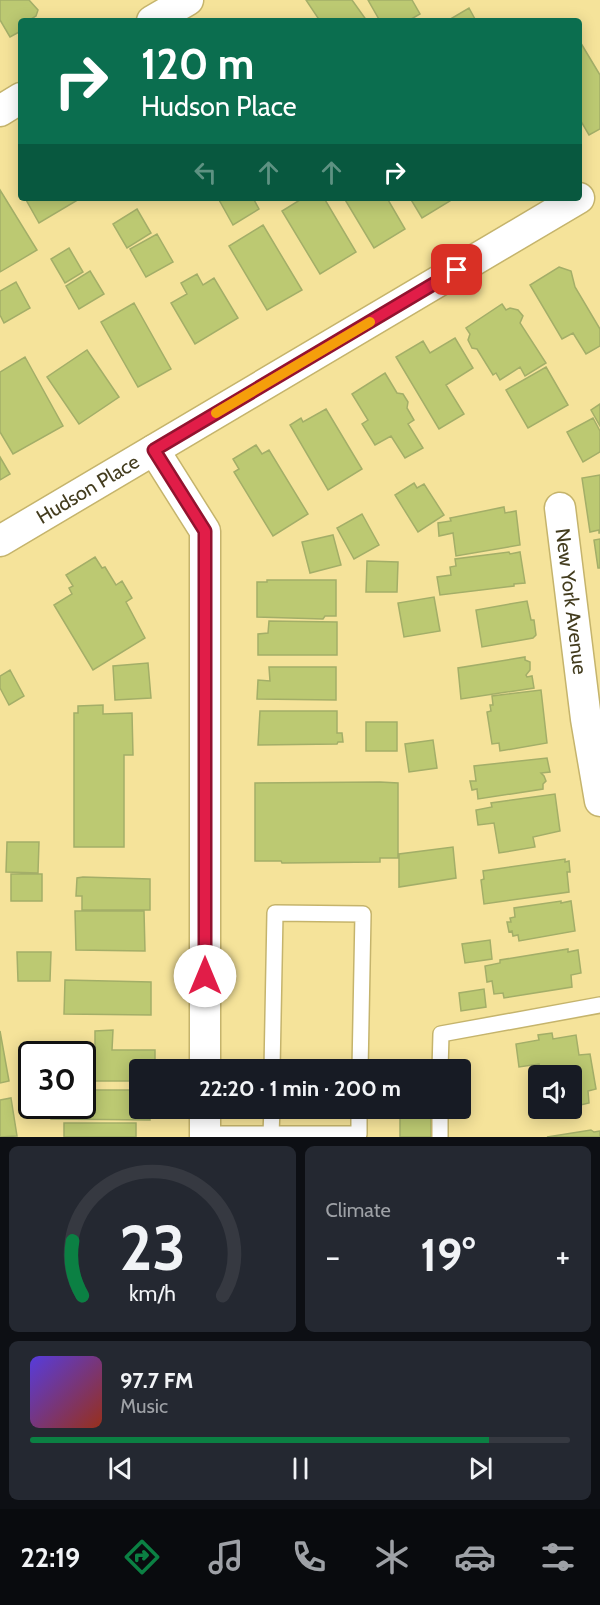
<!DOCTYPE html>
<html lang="en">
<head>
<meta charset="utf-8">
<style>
  body { margin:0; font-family:Cabin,sans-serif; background:#242831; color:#f1f3f6; height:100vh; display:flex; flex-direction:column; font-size:22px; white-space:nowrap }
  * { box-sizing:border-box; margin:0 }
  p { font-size:20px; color:#9ea1a6 }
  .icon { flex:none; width:33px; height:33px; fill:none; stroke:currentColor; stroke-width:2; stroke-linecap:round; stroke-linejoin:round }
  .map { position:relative; height:1137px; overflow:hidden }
  .details { display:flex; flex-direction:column; gap:9px; padding:9px; background:#0d0f14; flex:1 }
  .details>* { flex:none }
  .hud { position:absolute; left:18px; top:18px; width:564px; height:183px; border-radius:6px; box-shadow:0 3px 15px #0003; background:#0b6e4f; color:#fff; overflow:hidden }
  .buttons { position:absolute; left:528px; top:1065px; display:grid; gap:12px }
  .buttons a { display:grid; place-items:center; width:54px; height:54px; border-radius:6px; background:#171b24; box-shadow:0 3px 15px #0003; font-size:30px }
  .speed { position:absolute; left:18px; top:1041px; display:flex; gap:12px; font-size:30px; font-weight:700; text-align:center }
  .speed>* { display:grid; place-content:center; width:78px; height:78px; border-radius:50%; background:#171b24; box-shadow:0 3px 15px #0003; line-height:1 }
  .speed .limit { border:3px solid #111; border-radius:9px; background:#fff; color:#111 }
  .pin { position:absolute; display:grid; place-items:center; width:51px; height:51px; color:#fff; margin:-26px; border-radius:12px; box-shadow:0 3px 9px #0006 }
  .me { position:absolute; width:66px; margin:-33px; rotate:0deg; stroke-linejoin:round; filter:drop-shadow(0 0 4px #0008) }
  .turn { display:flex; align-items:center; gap:21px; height:126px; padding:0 24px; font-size:27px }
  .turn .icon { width:78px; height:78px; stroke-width:2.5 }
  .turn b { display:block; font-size:42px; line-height:51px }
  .lanes { display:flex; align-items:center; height:57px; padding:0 24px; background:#0003; justify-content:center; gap:30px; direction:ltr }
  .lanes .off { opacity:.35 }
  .big { font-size:45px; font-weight:700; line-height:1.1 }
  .details .tile { flex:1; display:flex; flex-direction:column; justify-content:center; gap:9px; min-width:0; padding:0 21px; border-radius:9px; background:#242831 }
  .details .dial { align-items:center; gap:0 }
  .dial svg { height:156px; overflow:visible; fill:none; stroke:#363941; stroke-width:7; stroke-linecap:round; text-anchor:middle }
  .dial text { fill:#f1f3f6; stroke:none }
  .song { display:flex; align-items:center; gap:18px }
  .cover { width:72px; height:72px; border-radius:9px; background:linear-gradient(135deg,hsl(250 70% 55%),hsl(10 70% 35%)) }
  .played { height:6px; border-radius:3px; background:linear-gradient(90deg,#0b8043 85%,#363941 85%) }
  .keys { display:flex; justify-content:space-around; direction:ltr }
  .heat { display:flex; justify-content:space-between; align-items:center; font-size:33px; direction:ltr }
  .details .tiles { flex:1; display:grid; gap:9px; grid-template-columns:1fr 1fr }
  .tile:last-child { grid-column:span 2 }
  .trip { position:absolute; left:129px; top:1059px; width:342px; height:60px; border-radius:6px; background:#171b24; box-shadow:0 3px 15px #0003; font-weight:700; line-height:60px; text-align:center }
  .tabs { display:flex; height:96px; justify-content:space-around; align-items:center; background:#090b0e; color:#9ea1a6 }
  .tabs .icon { width:42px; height:42px }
  .tabs .current { color:#0b8043 }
  .tabs b { font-size:27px; color:#f1f3f6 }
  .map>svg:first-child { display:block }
</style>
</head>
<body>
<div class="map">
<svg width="600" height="1137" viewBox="0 0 600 1137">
  <rect width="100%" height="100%" fill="#f5e39a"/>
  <path fill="#bcc972" stroke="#a3ae68" stroke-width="1.5" d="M0,0H29L38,10L36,16L28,21H21V31L10,37L0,20Z
    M306,0H352L367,21H320Z
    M368,0H412L420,14L408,21H380Z
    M469,8L476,21H447Z
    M579,40L600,75V129L589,135L579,118Z
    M0,190L37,250L0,272Z
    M25,198H81L39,223Z
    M218,198H253L259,209L233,225Z
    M303,198H324L356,252L320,274L282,211Z
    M344,198H387L405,229L374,248Z
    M410,198H449L450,201L422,218Z
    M137,209L151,233L127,248L113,224Z
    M263,225L302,290L267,310L229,246Z
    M157,234L173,262L146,277L130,249Z
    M69,248L83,272L65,283L51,259Z
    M559,267L571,271L575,287L600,329V346L586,354L573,333L562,339L530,285Z
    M90,271L104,294L79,309L66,286Z
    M197,274L203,285L214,278L238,318L195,344L171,303L187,294L181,283Z
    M16,282L30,308L4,323L0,315V291Z
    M134,303L171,369L138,387L101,322Z
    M502,304L506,310L510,308L518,310L523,316L520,323L546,363L525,376L520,367L500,380L496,373L493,375L477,349L472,348L468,340L470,334L466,328Z
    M455,338L473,368L446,385L464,414L439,429L396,357L423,341L430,353Z
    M87,350L119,397L79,424L47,377Z
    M25,357L63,426L13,454L0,432V372Z
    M546,367L568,405L528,428L506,390Z
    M385,373L397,393L403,394L408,402L407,408L414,420L408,424L423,448L405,458L391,436L375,445L362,424L368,420L352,394Z
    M600,404V426L591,410Z
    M326,409L362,469L328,490L290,425L301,418L303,422Z
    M593,418L600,431V452L583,462L567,432Z
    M256,445L262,454L269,450L308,514L273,536L234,472L239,469L233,459Z
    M0,457L10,474L0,480Z
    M600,475V533H599V530L590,532L582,478Z
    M414,483L417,488L424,484L444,515L418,532L395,495Z
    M504,507L505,513L516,511L520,545L456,556L453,533L439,536L438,523L451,521L450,518Z
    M362,514L379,545L354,559L337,528Z
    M333,535L341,565L310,573L302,542Z
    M600,539V568H598L594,540Z
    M509,552L510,554L520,552L525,583L514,584V586L440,595L437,577L451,575L450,567L456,566L455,559Z
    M95,557L102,568L105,567L116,585L122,581L132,598L126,602L145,638L93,670L54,605L72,594L69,588L73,586L66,575Z
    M367,561L398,562L397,592H366Z
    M267,580H336V616H325L323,619L257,617V582H267Z
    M434,597L440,631L404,637L398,603Z
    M527,601L531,620H534L536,635L533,638L482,647L476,610Z
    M269,621L337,622V655H258V634L268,633Z
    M525,657V660L530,662V670L526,675L527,677L532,676L534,688L461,699L458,668Z
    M148,663L151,698L115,700L113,666Z
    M269,667H336V700L257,699L258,680L270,681Z
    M10,670L24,696L9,705L0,688V676Z
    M541,690L547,743L500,751L499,743L492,744L487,712L491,711L490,705H493L492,696Z
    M103,705V714L132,713L133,755H124V847H74V713H78V706Z
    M260,711H337V733H342L343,742H338L337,744L258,745Z
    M366,722H397V751H366Z
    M433,740L437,768L409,772L405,744Z
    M547,758L550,772L541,773L544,776L546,781L543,784V789L478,799L477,789L472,790L470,781H476L474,766Z
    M380,782L398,783V858H380V862L282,863L281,861H255V783Z
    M555,794L560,831L533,837L535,847L499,853L494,823L478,825L476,810L492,807L491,803Z
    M7,842H39L38,873L6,872Z
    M453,847L456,878L399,887V854Z
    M565,859V862L569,861L570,872H567L569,892L484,904L481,880L484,879L483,871Z
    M11,874H42V901H11Z
    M83,877L150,879V910H82V896H76L77,878Z
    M561,901V903L571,901L575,931L519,941L518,935L513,936L512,931L509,932L507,922H511L510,918L515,917L514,908Z
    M75,911H144L145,951L76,950Z
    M490,940L492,959L465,963L462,944Z
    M568,949V952L578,950L581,973L571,975L572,987L504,998L503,993L494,994L492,981L487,982L485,966L500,963V960Z
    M17,952H51L50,981H18Z
    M65,980L151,982V1015L64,1014Z
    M484,989L486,1007L461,1011L459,993Z
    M113,1030L112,1050H155V1062H149V1070H140V1083H134V1081H82V1054H54V1050L93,1049L95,1051V1031Z
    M0,1031L9,1081L0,1083Z
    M552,1033L553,1039L576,1035L579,1055L590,1054L596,1089L588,1091L589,1103L572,1107V1076H543L539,1064L519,1067L516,1044L539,1040L538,1035Z
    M82,1090H140V1108H150V1120L51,1119V1106H82Z
    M11,1098L17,1136L0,1137V1100Z
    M400,1108H431V1137H400Z
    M64,1123H136V1137H64Z
    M591,1130L594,1132L600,1131V1137H547Z"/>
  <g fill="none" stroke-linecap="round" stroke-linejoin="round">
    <g stroke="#c5b46c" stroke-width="18">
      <path id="service" d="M272,1070L275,913L363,914L360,1070
        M440,1070L441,1034L600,1005
        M440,1108V1137
        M205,1134H359V1108
        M271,1134L272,1108"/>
    </g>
    <g stroke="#c5b46c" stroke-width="33">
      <g id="minor">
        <path d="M152,21L188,0"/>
        <path d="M0,111L21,98"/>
        <path d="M154,450L205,531V1070"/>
        <path id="s1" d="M560,508L586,719L600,801"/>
        <path id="s2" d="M0,541L579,198"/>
        <path d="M205,1108V1137"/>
      </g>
    </g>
    <use href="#service" stroke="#fff" stroke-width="15"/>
    <use href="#minor" stroke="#fff" stroke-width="30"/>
  </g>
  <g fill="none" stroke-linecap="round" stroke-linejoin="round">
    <g stroke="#92132f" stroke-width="15">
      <path id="route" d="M205,976V531L154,450L457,270"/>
    </g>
    <use href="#route" stroke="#e11d48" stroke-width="10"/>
    <path stroke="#f59e0b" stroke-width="10" d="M216,413L370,322"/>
  </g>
  <g text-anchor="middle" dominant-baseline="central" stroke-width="5" stroke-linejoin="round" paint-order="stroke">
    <g font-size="20" fill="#433c1e" stroke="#fef0b7">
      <text stroke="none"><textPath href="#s2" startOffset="102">Hudson Place</textPath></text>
      <text stroke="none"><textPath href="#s1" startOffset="94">New York Avenue</textPath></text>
    </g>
  </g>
</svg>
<div class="buttons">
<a><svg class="icon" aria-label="sound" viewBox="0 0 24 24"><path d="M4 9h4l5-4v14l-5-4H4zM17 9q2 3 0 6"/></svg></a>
</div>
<div class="speed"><div class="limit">30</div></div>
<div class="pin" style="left:457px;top:270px;background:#d93025"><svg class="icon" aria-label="arrive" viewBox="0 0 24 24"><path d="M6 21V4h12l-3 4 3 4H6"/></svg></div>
<svg class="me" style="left:205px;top:976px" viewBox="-20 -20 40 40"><circle r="19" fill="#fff"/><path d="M0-13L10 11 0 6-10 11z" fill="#e11d48"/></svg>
<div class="trip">22:20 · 1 min · 200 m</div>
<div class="hud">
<div class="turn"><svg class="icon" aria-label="right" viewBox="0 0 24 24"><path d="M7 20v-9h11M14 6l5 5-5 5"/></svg><div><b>120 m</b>Hudson Place</div></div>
<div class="lanes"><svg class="icon off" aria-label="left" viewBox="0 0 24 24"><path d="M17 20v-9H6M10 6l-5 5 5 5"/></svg><svg class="icon off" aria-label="ahead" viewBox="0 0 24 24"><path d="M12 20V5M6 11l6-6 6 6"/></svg><svg class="icon off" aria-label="ahead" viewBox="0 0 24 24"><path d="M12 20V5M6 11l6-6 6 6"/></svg><svg class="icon" aria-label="right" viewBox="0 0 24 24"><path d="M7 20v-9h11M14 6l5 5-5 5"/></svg></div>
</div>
</div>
<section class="details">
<div class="tiles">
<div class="tile dial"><svg viewBox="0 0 100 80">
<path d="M14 69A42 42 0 1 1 86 69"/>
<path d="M14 69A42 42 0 0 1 9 41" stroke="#0b8043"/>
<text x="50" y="56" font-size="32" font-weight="700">23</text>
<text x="50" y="72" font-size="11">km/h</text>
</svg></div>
<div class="tile"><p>Climate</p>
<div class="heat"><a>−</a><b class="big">19°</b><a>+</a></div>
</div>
<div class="tile">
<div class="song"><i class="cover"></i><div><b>97.7 FM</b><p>Music</p></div></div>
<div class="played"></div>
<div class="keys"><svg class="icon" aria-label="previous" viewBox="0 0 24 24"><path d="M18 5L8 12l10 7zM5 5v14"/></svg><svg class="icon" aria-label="pause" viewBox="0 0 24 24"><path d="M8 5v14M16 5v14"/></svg><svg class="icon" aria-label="next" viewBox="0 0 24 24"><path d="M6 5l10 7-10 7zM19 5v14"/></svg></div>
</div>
</div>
</section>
<nav class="tabs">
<b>22:19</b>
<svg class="icon current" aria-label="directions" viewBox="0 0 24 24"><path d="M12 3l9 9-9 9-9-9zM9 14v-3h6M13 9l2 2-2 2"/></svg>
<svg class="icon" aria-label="music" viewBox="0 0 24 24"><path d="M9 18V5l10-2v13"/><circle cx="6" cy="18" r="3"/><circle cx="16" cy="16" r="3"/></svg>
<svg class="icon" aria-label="phone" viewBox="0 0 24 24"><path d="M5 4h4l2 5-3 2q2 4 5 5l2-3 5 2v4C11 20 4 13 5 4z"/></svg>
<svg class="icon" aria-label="climate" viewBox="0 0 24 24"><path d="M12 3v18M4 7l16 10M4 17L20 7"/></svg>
<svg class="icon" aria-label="car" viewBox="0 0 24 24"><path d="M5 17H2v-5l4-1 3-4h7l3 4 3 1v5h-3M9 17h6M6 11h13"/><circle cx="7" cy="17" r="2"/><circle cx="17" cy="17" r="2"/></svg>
<svg class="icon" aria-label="filters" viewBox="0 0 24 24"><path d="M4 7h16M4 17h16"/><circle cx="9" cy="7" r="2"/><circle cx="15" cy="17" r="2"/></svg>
</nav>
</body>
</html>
